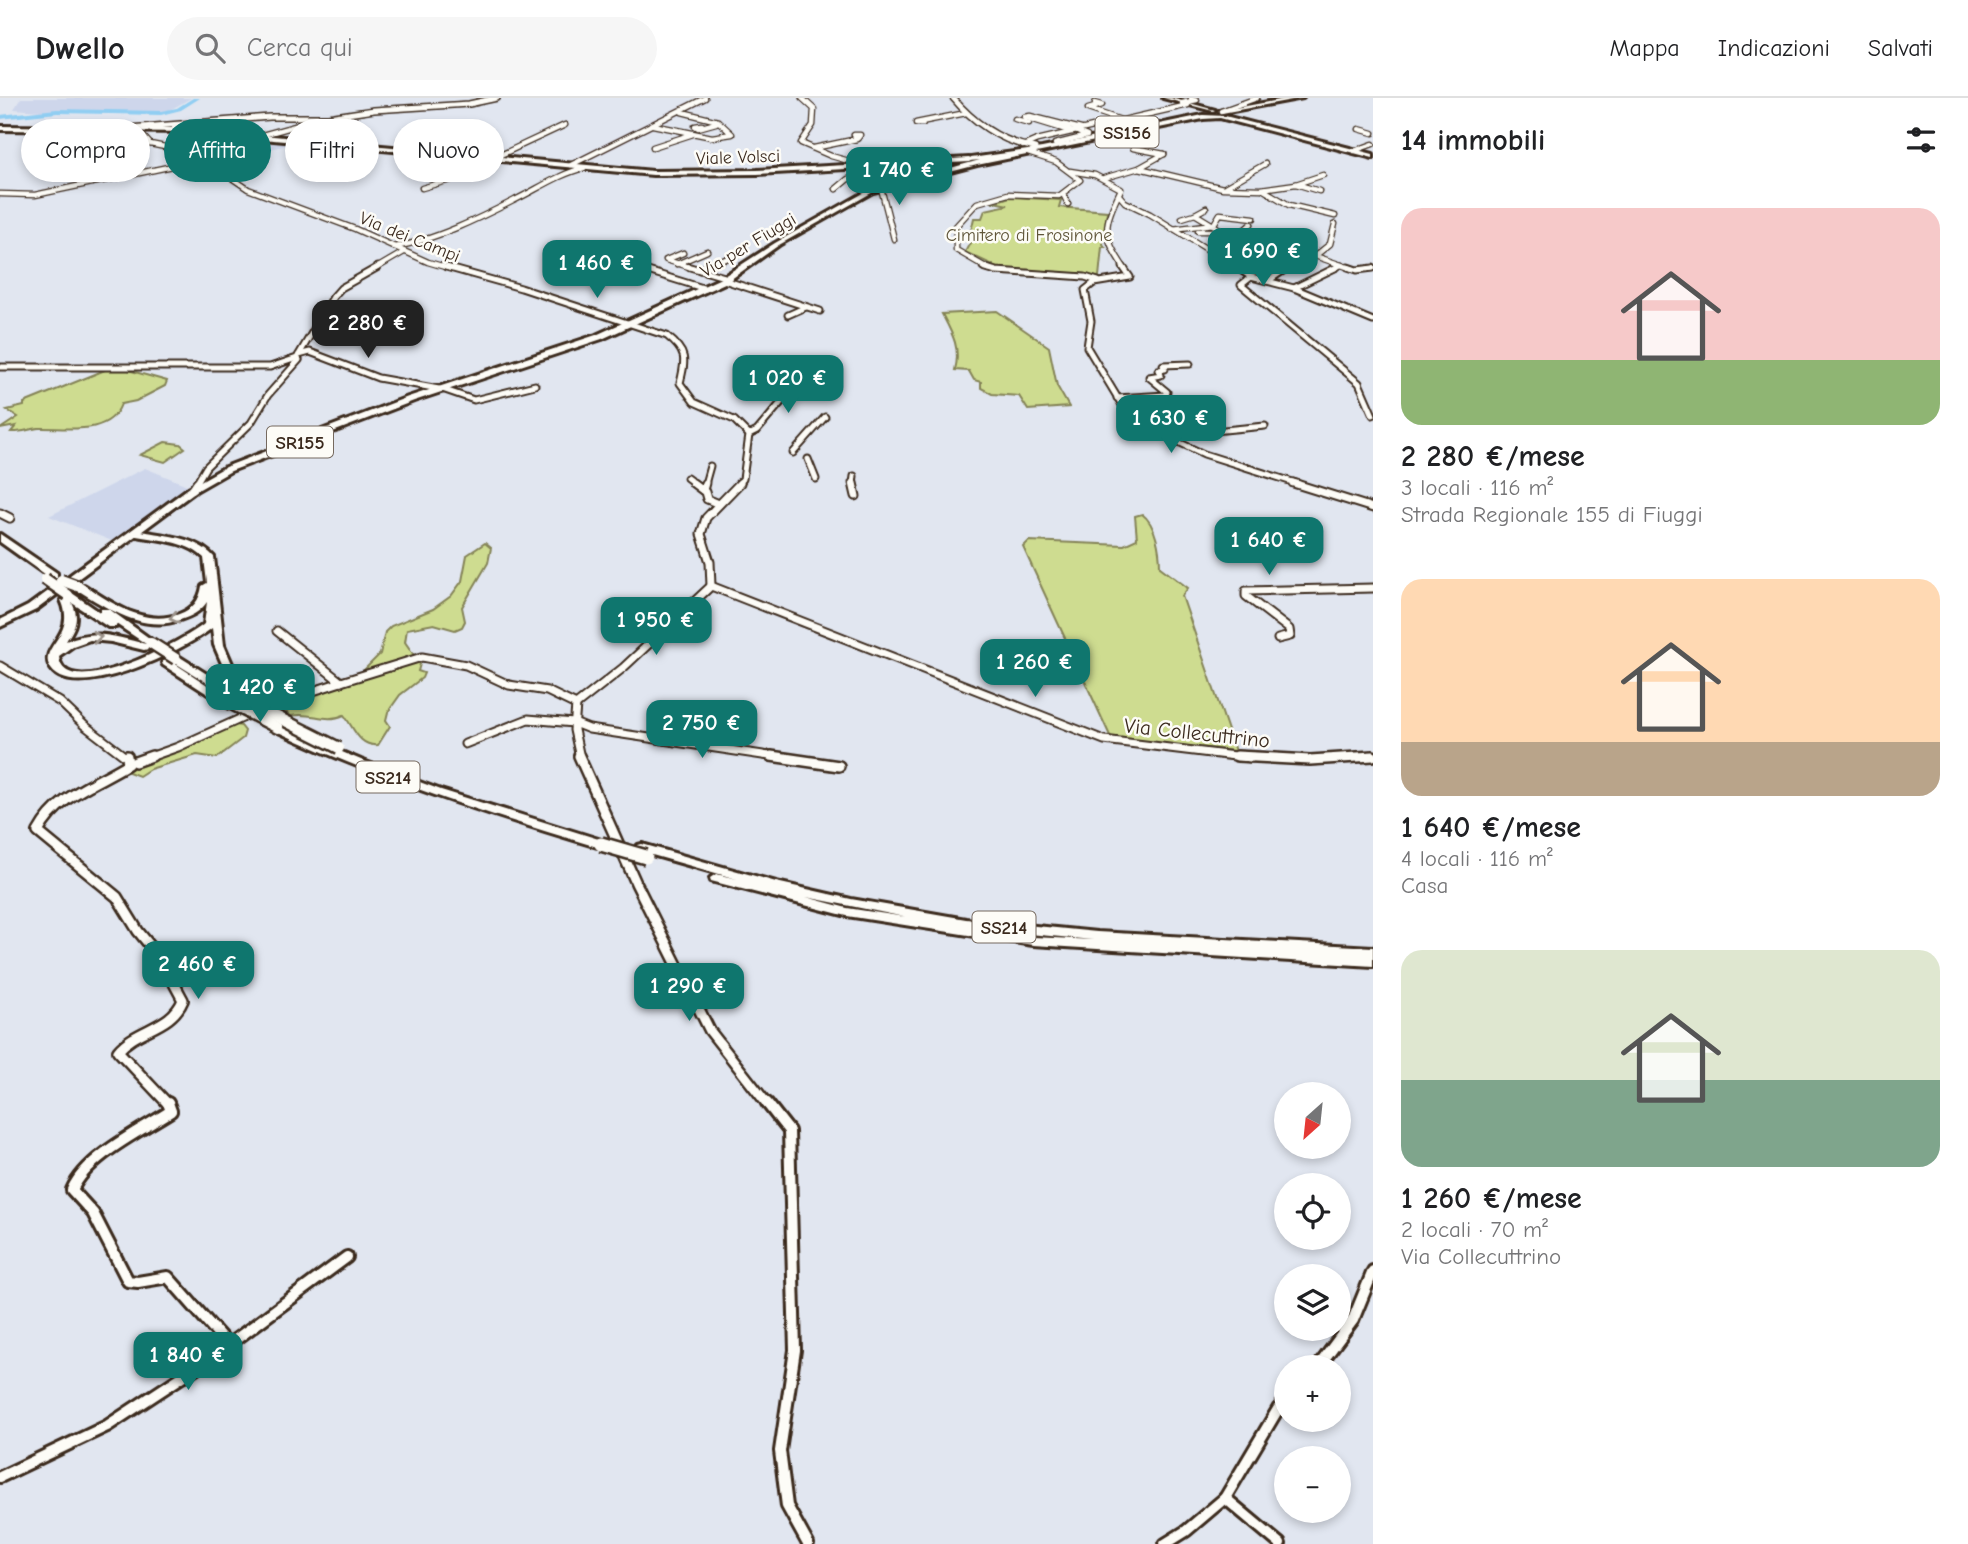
<!DOCTYPE html>
<html lang="it">
<head>
<meta charset="utf-8">
<style>
	body { margin:0; font-family:"Comic Neue",sans-serif; background:#f6f6f6; color:#202124; height:100vh; display:flex; flex-direction:column; font-size:26px; white-space:nowrap }
	* { box-sizing:border-box; margin:0 }
	p { font-size:23px; color:#757577 }
	.icon { flex:none; width:38px; height:38px; fill:none; stroke:currentColor; stroke-width:2; stroke-linecap:round; stroke-linejoin:round }
	.map { position:relative; flex:1; overflow:hidden }
	.side { display:flex; flex-direction:column; background:#fff; width:595px }
	.side>* { flex:none }
	.hud { position:absolute; left:21px; top:21px; width:665px; height:63px; display:flex; gap:14px }
	.needle { width:46px; rotate:207deg }
	.tools { position:absolute; left:1274px; top:984px; display:grid; gap:14px }
	.tools a { display:grid; place-items:center; width:77px; height:77px; border-radius:50%; background:#fff; box-shadow:0 4px 10px #0003; font-size:35px }
	.price { position:absolute; translate:-50% -60px; padding:0 16px; border-radius:14px; background:#0f766e; color:#fff; font-size:23px; line-height:46px; filter:drop-shadow(0 2px 4px #0008) }
	.price::after { content:''; position:absolute; left:50%; top:42px; width:21px; height:16px; margin-left:-10px; background:inherit; clip-path:polygon(0 0,100% 0,50% 100%) }
	.price.current { background:#222; color:#fff }
	ul { padding:0; list-style:none }
	li { display:grid; align-content:center; gap:14px; height:371px; padding:0 28px }
	li span { display:grid; place-items:center; height:217px; border-radius:21px; color:#555 }
	li>.icon { margin-inline-start:auto }
	span .icon { width:126px; height:126px; fill:#fffc; stroke-width:1 }
	li b { font-size:30px }
	h2 { display:flex; justify-content:space-between; align-items:center; height:84px; padding:0 28px; font-size:30px }
	.tag { padding:0 24px; border-radius:32px; background:#fff; box-shadow:0 4px 10px #0003; font-size:24px; line-height:63px }
	.tag.current { background:#0f766e; color:#fff }
	header { display:flex; align-items:center; gap:42px; box-sizing:border-box; height:98px; padding:0 35px; background:#fff; border-bottom:2px solid #e0e0e0 }
	header strong { font-size:33px }
	nav { display:flex; gap:38px; margin-inline-start:auto; font-size:24px }
	.search { width:490px; height:63px; background:#f6f6f6; display:flex; align-items:center; gap:18px; box-sizing:border-box; padding:0 24px; border-radius:38px; color:#757577; font-size:26px }
	main { display:flex; flex:1; min-height:0 }
	.map>svg:first-child { display:block }
	.built { fill:#ced6eb }
	.green { fill:#cedc90; stroke:#848357; stroke-width:2 }
	.lines { fill:none; stroke-linecap:round; stroke-linejoin:round }
	.river { fill:#91cef2; fill-rule:evenodd }
	.minor-far4-casing { stroke:#3b2a1e; stroke-width:7 }
	.minor-far3-casing { stroke:#3b2a1e; stroke-width:9 }
	.minor-far2-casing { stroke:#3b2a1e; stroke-width:11 }
	.minor-far1-casing { stroke:#3b2a1e; stroke-width:14 }
	.minor-casing { stroke:#3b2a1e; stroke-width:16 }
	.tertiary-casing { stroke:#3b2a1e; stroke-width:8 }
	.secondary-casing { stroke:#3b2a1e; stroke-width:6 }
	.primary-casing { stroke:#3b2a1e; stroke-width:6 }
	.trunk-casing { stroke:#3b2a1e; stroke-width:6 }
	.minor-far4 { stroke:#fdfcf7; stroke-width:4.5 }
	.minor-far3 { stroke:#fdfcf7; stroke-width:5 }
	.minor-far2 { stroke:#fdfcf7; stroke-width:7 }
	.minor-far1 { stroke:#fdfcf7; stroke-width:9 }
	.minor { stroke:#fdfcf7; stroke-width:10 }
	.tertiary { stroke:#fdfcf7; stroke-width:5 }
	.secondary { fill:#fdfcf7; fill-rule:evenodd }
	.primary { fill:#fdfcf7; fill-rule:evenodd }
	.trunk { fill:#fdfcf7; fill-rule:evenodd }
	.trunk-bridge-far1-casing { stroke:#3b2a1e; stroke-width:15; stroke-linecap:butt }
	.trunk-bridge-casing { stroke:#3b2a1e; stroke-width:18; stroke-linecap:butt }
	.trunk-bridge-far1 { stroke:#fdfcf7; stroke-width:10 }
	.trunk-bridge { stroke:#fdfcf7; stroke-width:13 }
	.oneway { stroke:#9c938a }
	.labels { text-anchor:middle; stroke-width:5; stroke-linejoin:round; paint-order:stroke }
	.far-street-label { font-size:18px; fill:#3b2a1e; stroke:#fdfcf7 }
	.far-park-label { font-size:18px; fill:#60563a; stroke:#fdfcf7 }
	.shield { fill:#fdfcf7; stroke:#75695f; stroke-width:2 }
	.shield-label { font-size:19px; font-weight:bold; fill:#3b2a1e }
	.street-label { font-size:21px; fill:#3b2a1e; stroke:#fdfcf7 }
</style>
</head>
<body>
<header>
<strong>Dwello</strong>
<div class="search"><svg class="icon" aria-label="search" viewBox="0 0 24 24"><circle cx="10" cy="10" r="6"/><path d="M15 15l6 6"/></svg>Cerca qui</div>
<nav><a>Mappa</a><a>Indicazioni</a><a>Salvati</a></nav>
</header>
<main>
<div class="map">
<svg width="1373" height="1446" viewBox="0 0 1373 1446">
	<rect width="100%" height="100%" fill="#e1e6f0"/>
	<filter id="ink" filterUnits="userSpaceOnUse"><feTurbulence type="fractalNoise" baseFrequency=".0143" numOctaves="2"/><feDisplacementMap in="SourceGraphic" scale="14" xChannelSelector="R" yChannelSelector="G"/><feConvolveMatrix kernelMatrix="1 2 1 2 8 2 1 2 1" color-interpolation-filters="sRGB"/></filter>
	<g filter="url(#ink)">
		<!-- built -->
		<g class="built">
			<path d="M21 0H191L168 13H40L14 11Z"/>
			<path d="M281 43 296 45 213 64 210 62 216 59 201 53 216 47 231 52 259 44 266 46Z"/>
			<path d="M145 370 187 387 186 392 117 445 49 418Z"/>
		</g>
		<!-- green -->
		<g class="green">
			<path d="M1010 99 1061 102 1059 109 1107 113 1103 146 1105 149H1102L1099 179 992 170 993 167 965 154 971 143 969 142 974 120H982L985 112 1008 107 994 104Z"/>
			<path d="M997 213 1049 249 1057 288 1069 309 1028 312 1019 298 992 296 981 290V284L974 282 969 273 955 272C961 250 952 235 942 216Z"/>
			<path d="M105 272H128L167 283 165 288 136 303 121 306C109 339 64 329 39 330 29 331 21 335 11 334L16 328 0 331 18 319 7 312 24 308V305Z"/>
			<path d="M165 344 180 346 185 350 165 364 140 357Z"/>
			<path d="M1142 416C1156 426 1160 453 1160 469L1188 490 1182 498 1235 653 1111 640 1023 449 1029 443 1124 447 1137 441 1135 418Z"/>
			<path d="M485 445 491 450 488 465 462 509 465 523 462 529 455 532 434 526 407 531 405 544 420 566 418 573 424 575 422 580 400 597 388 614 386 622 390 628 378 647C359 649 354 630 344 617 325 626 311 613 291 618L279 608 357 579 380 556 385 534 391 528 433 511 451 498 462 483 467 457Z"/>
			<path d="M232 626 241 628 245 633 243 640 217 660 197 657 150 671 139 678 126 673 151 659Z"/>
		</g>
		<g class="lines">
			<!-- river -->
			<path class="river" d="M193 0H200L181 12 161 17 57 15 0 21V17L57 11 161 13 177 10Z"/>
			<defs>
				<g id="minor-far4">
					<path d="M802 0 814 11 813 27 801 45 831 58 867 68"/>
					<path d="M1095 5 1102 7 1088 11 1121 22"/>
					<path d="M1182 5 1197 2 1191 0"/>
					<path d="M1221 13 1257 0"/>
					<path d="M1015 21 1029 25"/>
					<path d="M923 25H916L966 15"/>
					<path d="M653 27 712 39 732 36 718 23 682 14"/>
					<path d="M702 27 695 28 698 30 716 25"/>
					<path d="M1359 31 1373 35"/>
					<path d="M138 32 150 46 195 55"/>
					<path d="M1073 34 1024 19 1030 18 1081 31"/>
					<path d="M249 39 195 55 248 91 355 131 428 164 452 171"/>
					<path d="M255 39 328 19"/>
					<path d="M145 43 94 47 98 51 150 46"/>
					<path d="M1055 46 1087 38 1075 33"/>
					<path d="M1023 48 1037 42 1188 7"/>
					<path d="M653 49 693 36"/>
					<path d="M814 50 857 41 854 37H860L858 40"/>
					<path d="M1133 50 1164 56"/>
					<path d="M1354 53 1373 46"/>
					<path d="M492 61 565 27"/>
					<path d="M907 66 910 82"/>
					<path d="M571 67 705 0"/>
					<path d="M858 68 890 87"/>
					<path d="M1139 70 1164 56"/>
					<path d="M1070 73 1095 77 1121 91C1103 129 1101 135 1125 171"/>
					<path d="M1104 80 1139 70 1223 90 1261 91 1296 86"/>
					<path d="M1225 89 1265 66"/>
					<path d="M422 90 461 79 495 62"/>
					<path d="M881 90 894 141"/>
					<path d="M836 91 848 81 873 79"/>
					<path d="M1264 92 1289 107 1335 118"/>
					<path d="M1319 93 1296 86 1323 77"/>
					<path d="M0 96 35 97 206 61"/>
					<path d="M1063 96 1068 106"/>
					<path d="M1119 97 1125 104 1150 116 1239 171"/>
					<path d="M1182 120 1195 116"/>
					<path d="M1335 126 1330 146 1315 158 1353 171"/>
					<path d="M1172 131 1214 126 1220 116 1254 120"/>
					<path d="M1198 133H1223L1195 116 1206 110"/>
					<path d="M1223 133H1243L1251 126"/>
					<path d="M394 149C433 143 480 120 515 102 538 91 559 76 584 70"/>
					<path d="M683 155 666 162 696 171"/>
					<path d="M677 166 707 153"/>
					<path d="M375 171 404 154"/>
					<path d="M636 171H640"/>
					<path d="M703 171 737 156"/>
					<path d="M989 171 956 152V128L977 105 1008 96 1059 98 1080 82 1056 64 1028 55"/>
					<path d="M1287 171 1300 162"/>
					<path d="M1333 171 1341 167"/>
					<path d="M1367 171 1373 170"/>
				</g>
				<g id="minor-far3">
					<path d="M446 169 521 190 667 238C687 254 686 261 680 285L694 304 734 322 749 337 743 381 738 386"/>
					<path d="M690 169 728 180"/>
					<path d="M983 169 996 173 1085 179 1098 183"/>
					<path d="M1123 169 1130 179 1094 185 1085 192 1091 223 1087 249 1131 322 1204 356 1299 386"/>
					<path d="M1236 169 1251 179 1241 187 1359 285 1373 317"/>
					<path d="M1348 169 1357 172 1373 170"/>
					<path d="M700 172 707 169"/>
					<path d="M1251 179 1294 190 1373 223"/>
					<path d="M724 182 820 213"/>
					<path d="M1268 183 1289 169"/>
					<path d="M615 184 624 180 617 178 638 170 706 191"/>
					<path d="M1294 190 1337 169"/>
					<path d="M788 217 806 209"/>
					<path d="M299 257 310 254 378 280 439 291"/>
					<path d="M0 269H270L297 260 333 199 341 190 378 169"/>
					<path d="M442 291 474 302 535 287"/>
					<path d="M1117 300 1166 297 1167 294 1149 279 1161 277 1158 272 1165 271 1163 267 1190 266"/>
					<path d="M749 337 757 333 795 288 802 287 808 277"/>
					<path d="M1163 338 1265 328"/>
					<path d="M793 355 825 319"/>
					<path d="M808 361 816 381"/>
					<path d="M687 380 695 386"/>
					<path d="M196 386 206 369 251 325 268 297 299 262 297 260"/>
					<path d="M705 386 710 368"/>
					<path d="M853 386 854 378"/>
				</g>
				<g id="minor-far2">
					<path d="M693 385 705 394 707 401 719 406"/>
					<path d="M853 385 856 398"/>
					<path d="M1293 385 1373 410"/>
					<path d="M193 391 197 385"/>
					<path d="M703 392 705 385"/>
					<path d="M0 415 10 420"/>
					<path d="M711 488 710 464 701 436 706 420 740 385"/>
					<path d="M711 488 1104 642 1251 660"/>
					<path d="M1278 541 1290 538 1289 531 1246 498V493L1373 490"/>
					<path d="M0 568 60 604 84 627 127 660"/>
					<path d="M341 584 422 559 466 567 509 587 547 593 576 607 574 632 580 660"/>
					<path d="M576 607 623 570 711 488"/>
					<path d="M465 646 528 621 574 625 589 631 783 660"/>
					<path d="M147 660 178 649 273 606 341 584 277 533"/>
					<path d="M1346 660 1373 658"/>
				</g>
				<g id="minor-far1">
					<path d="M127 658 128 666C94 687 58 697 38 734L117 799 138 833 161 861 183 902C171 931 137 930 118 953L169 1007"/>
					<path d="M579 658 636 785 710 933 768 1007"/>
					<path d="M771 658 839 668"/>
					<path d="M1237 658 1310 662 1373 658"/>
					<path d="M135 664 152 658"/>
				</g>
				<g id="minor">
					<path d="M168 1005 171 1013C140 1033 87 1058 72 1092L93 1115 128 1183 138 1184 168 1179 228 1247"/>
					<path d="M767 1005 789 1033 795 1252 780 1353 787 1408 808 1446"/>
					<path d="M1318 1269 1353 1222 1373 1173"/>
					<path d="M0 1379 107 1328 212 1259 347 1159"/>
					<path d="M1225 1400 1280 1446"/>
					<path d="M1165 1446 1186 1433 1225 1400 1278 1311 1286 1303"/>
				</g>
				<g id="tertiary">
					<path d="M953 0C975 26 1001 44 1035 50"/>
					<path d="M129 30 270 19H328L374 12 469 6 497 0"/>
				</g>
				<g id="secondary">
					<path d="M1163 0H1171L1215 12 1213 13Z"/>
					<path d="M0 28 186 30 653 73 757 72 969 60 972 62 969 64 757 76 653 77 186 34 0 32Z"/>
				</g>
				<g id="primary">
					<path d="M1290 0H1303L1222 15 1219 13Z"/>
					<path d="M1203 17 1225 18 1373 56V60L1220 20 1203 21 977 67 873 94 779 147 727 184 602 241 414 303 231 373 196 393 36 512 0 529V522L28 508 190 389 225 369 408 299 596 237 721 180 775 145 869 92 980 62 969 63 971 60 1042 50Z"/>
				</g>
				<g id="trunk">
					<path d="M135 432C161 437 196 438 214 459L224 547 239 582 238 584H230L229 582 214 547 212 530C188 550 68 611 49 567 41 547 77 536 61 502L65 499 63 497 64 495H72L101 515V511H109L156 545 155 547 148 548V551L144 552 111 544 90 542 73 548 59 558C62 608 185 542 204 526L207 504C200 514 192 518 180 522 142 535 107 510 76 491V487H84C112 505 144 529 179 516 193 511 200 502 202 488L207 485 204 460C186 442 155 442 132 437V433ZM72 505 108 529H116V526L146 546C118 539 94 530 66 543 75 530 80 520 72 505Z"/>
					<path d="M0 436 57 475V479H49L0 444Z"/>
					<path d="M176 558 180 559 240 597 238 599H230L172 563 171 561 172 559Z"/>
					<path d="M167 562 171 563 230 602 228 604H220L163 567 162 565 163 563Z"/>
					<path d="M278 627 361 662 441 692 605 743 607 746 605 749H597C487 716 378 681 274 632L272 630Z"/>
					<path d="M642 746 776 784 851 801 966 821 1097 834 1373 849V868L1033 847 847 818 711 783 710 780 716 776 737 781 638 753 636 750 638 747ZM806 799 905 819 847 810ZM988 832 1093 842 1033 839Z"/>
				</g>
			</defs>
			<!-- minor-far4 casing -->
			<use href="#minor-far4" class="minor-far4-casing"/>
			<!-- minor-far3 casing -->
			<use href="#minor-far3" class="minor-far3-casing"/>
			<!-- minor-far2 casing -->
			<use href="#minor-far2" class="minor-far2-casing"/>
			<!-- minor-far1 casing -->
			<use href="#minor-far1" class="minor-far1-casing"/>
			<!-- minor casing -->
			<use href="#minor" class="minor-casing"/>
			<!-- tertiary casing -->
			<use href="#tertiary" class="tertiary-casing"/>
			<!-- secondary casing -->
			<use href="#secondary" class="secondary-casing"/>
			<!-- primary casing -->
			<use href="#primary" class="primary-casing"/>
			<!-- trunk casing -->
			<use href="#trunk" class="trunk-casing"/>
			<!-- minor-far4 -->
			<use href="#minor-far4" class="minor-far4"/>
			<!-- minor-far3 -->
			<use href="#minor-far3" class="minor-far3"/>
			<!-- minor-far2 -->
			<use href="#minor-far2" class="minor-far2"/>
			<!-- minor-far1 -->
			<use href="#minor-far1" class="minor-far1"/>
			<!-- minor -->
			<use href="#minor" class="minor"/>
			<!-- tertiary -->
			<use href="#tertiary" class="tertiary"/>
			<!-- secondary -->
			<use href="#secondary" class="secondary"/>
			<!-- primary -->
			<use href="#primary" class="primary"/>
			<!-- trunk -->
			<use href="#trunk" class="trunk"/>
			<defs>
				<g id="trunk-bridge-far1">
					<path d="M45 481 68 497"/>
					<path d="M61 482 80 489"/>
					<path d="M151 545 176 561"/>
					<path d="M234 582 259 603"/>
					<path d="M234 597 339 650"/>
					<path d="M224 602 278 630"/>
				</g>
				<path id="trunk-bridge" d="M601 746 646 759"/>
			</defs>
			<!-- trunk-bridge-far1 casing -->
			<use href="#trunk-bridge-far1" class="trunk-bridge-far1-casing"/>
			<!-- trunk-bridge casing -->
			<use href="#trunk-bridge" class="trunk-bridge-casing"/>
			<!-- trunk-bridge-far1 -->
			<use href="#trunk-bridge-far1" class="trunk-bridge-far1"/>
			<!-- trunk-bridge -->
			<use href="#trunk-bridge" class="trunk-bridge"/>
		</g>
		<!-- one-way arrows -->
		<defs><path id="oneway-chevron" d="M-2-3.5L2.5 0L-2 3.5" fill="none" stroke-width="1.6" stroke-linecap="round" stroke-linejoin="round" transform="scale(1.75)"/></defs>
		<g class="oneway">
			<use href="#oneway-chevron" transform="translate(174 520) rotate(166)"/>
			<use href="#oneway-chevron" transform="translate(97 539) rotate(-5)"/>
		</g>
	</g>
	<g class="labels">
		<!-- far-street labels -->
		<g class="far-street-label">
			<text transform="translate(738 59) rotate(-2)" y="6">Viale Volsci</text>
			<text transform="translate(410 139) rotate(22)" y="6">Via dei Campi</text>
			<text transform="translate(748 147) rotate(-31)" y="6">Via per Fiuggi</text>
		</g>
		<!-- far-park labels -->
		<g class="far-park-label">
			<text x="1029" y="143">Cimitero di Frosinone</text>
		</g>
		<!-- shield labels -->
		<g class="shield">
			<rect x="1095.5" y="18.5" width="63" height="31" rx="5"/>
			<rect x="267" y="328.5" width="66" height="31" rx="5"/>
			<rect x="356.5" y="663.5" width="63" height="31" rx="5"/>
			<rect x="972.5" y="813.5" width="63" height="31" rx="5"/>
		</g>
		<g class="shield-label">
			<text x="1127" y="41">SS156</text>
			<text x="300" y="351">SR155</text>
			<text x="388" y="686">SS214</text>
			<text x="1004" y="836">SS214</text>
		</g>
		<!-- street labels -->
		<g class="street-label">
			<text transform="translate(1197 635) rotate(6)" y="7">Via Collecuttrino</text>
		</g>
	</g>
</svg>
<div class="tools">
<a><svg class="needle" viewBox="-14 -14 28 28"><path d="M0-13l5 13h-10z" fill="#e53935"/><path d="M0 13l5-13h-10z" fill="#757577"/></svg></a>
<a><svg class="icon" aria-label="locate" viewBox="0 0 24 24"><circle cx="12" cy="12" r="6"/><path d="M12 2v4M12 18v4M2 12h4M18 12h4"/></svg></a>
<a><svg class="icon" aria-label="layers" viewBox="0 0 24 24"><path d="M12 4l9 5-9 5-9-5zM3 14l9 5 9-5"/></svg></a>
<a>+</a>
<a>−</a>
</div>
<b class="price" style="left:899px;top:109px">1 740 €</b>
<b class="price" style="left:1263px;top:190px">1 690 €</b>
<b class="price" style="left:597px;top:202px">1 460 €</b>
<b class="price current" style="left:368px;top:262px">2 280 €</b>
<b class="price" style="left:788px;top:317px">1 020 €</b>
<b class="price" style="left:1171px;top:357px">1 630 €</b>
<b class="price" style="left:1269px;top:479px">1 640 €</b>
<b class="price" style="left:656px;top:559px">1 950 €</b>
<b class="price" style="left:1035px;top:601px">1 260 €</b>
<b class="price" style="left:260px;top:626px">1 420 €</b>
<b class="price" style="left:702px;top:662px">2 750 €</b>
<b class="price" style="left:198px;top:903px">2 460 €</b>
<b class="price" style="left:689px;top:925px">1 290 €</b>
<b class="price" style="left:188px;top:1294px">1 840 €</b>
<div class="hud">
<a class="tag">Compra</a>
<a class="tag current">Affitta</a>
<a class="tag">Filtri</a>
<a class="tag">Nuovo</a>
</div>
</div>
<section class="side">
<h2>14 immobili<svg class="icon" aria-label="filters" viewBox="0 0 24 24"><path d="M4 7h16M4 17h16"/><circle cx="9" cy="7" r="2"/><circle cx="15" cy="17" r="2"/></svg></h2>
<ul>
<li><span style="background:linear-gradient(#f6c9c9 70%,#8fb573 0)"><svg class="icon" aria-label="home" viewBox="0 0 24 24"><path d="M3 11l9-7 9 7M6 9v11h12V9"/></svg></span><div><b>2 280 €/mese</b><p>3 locali · 116 m²</p><p>Strada Regionale 155 di Fiuggi</p></div></li>
<li><span style="background:linear-gradient(#ffd9b3 75%,#b9a48a 0)"><svg class="icon" aria-label="home" viewBox="0 0 24 24"><path d="M3 11l9-7 9 7M6 9v11h12V9"/></svg></span><div><b>1 640 €/mese</b><p>4 locali · 116 m²</p><p>Casa</p></div></li>
<li><span style="background:linear-gradient(#dfe7d0 60%,#7fa58c 0)"><svg class="icon" aria-label="home" viewBox="0 0 24 24"><path d="M3 11l9-7 9 7M6 9v11h12V9"/></svg></span><div><b>1 260 €/mese</b><p>2 locali · 70 m²</p><p>Via Collecuttrino</p></div></li>
</ul>
</section>
</main>
</body>
</html>
